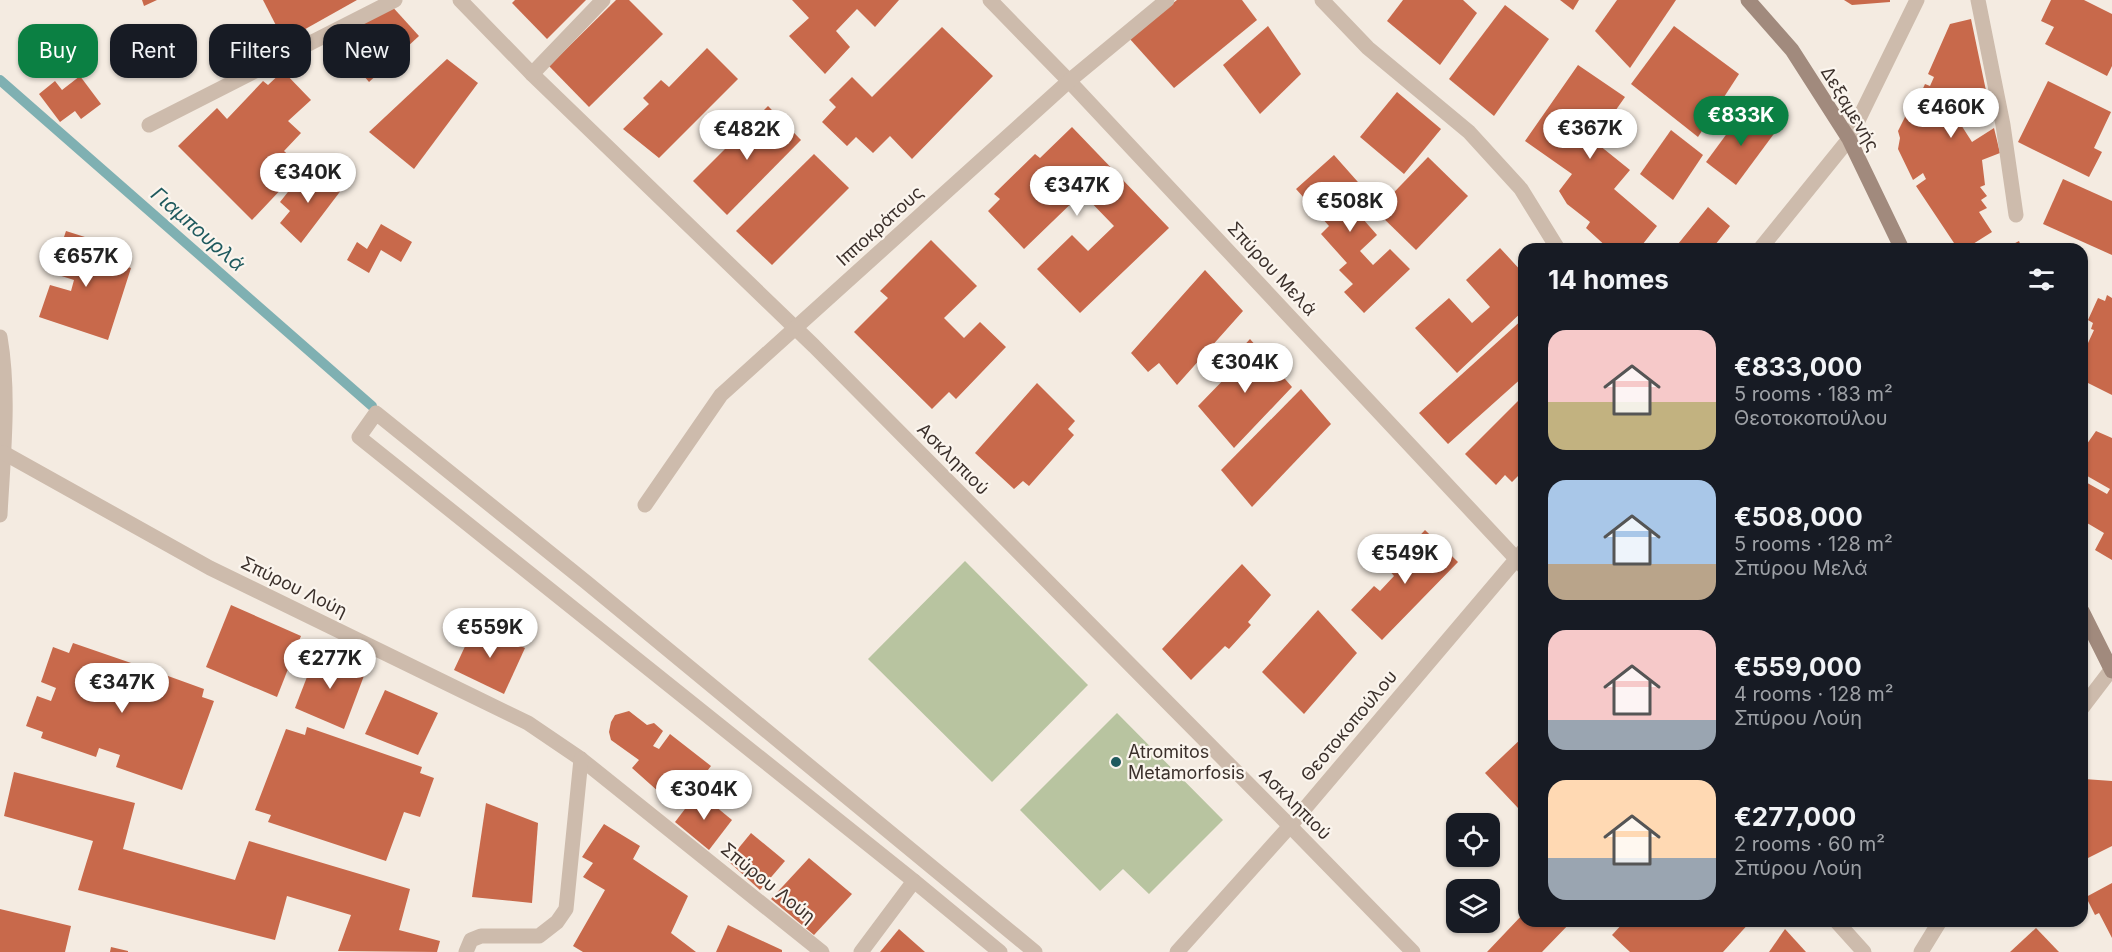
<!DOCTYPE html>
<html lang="en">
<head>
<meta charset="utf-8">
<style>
	body { margin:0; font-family:Inter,sans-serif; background:#20242c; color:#f1f3f6; height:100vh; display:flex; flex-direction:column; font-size:22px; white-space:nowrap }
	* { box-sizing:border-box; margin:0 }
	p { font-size:20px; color:#9ea1a6 }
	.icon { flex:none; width:33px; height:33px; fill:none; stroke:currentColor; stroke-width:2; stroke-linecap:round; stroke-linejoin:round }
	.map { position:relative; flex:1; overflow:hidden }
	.side { position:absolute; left:1518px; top:243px; width:570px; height:684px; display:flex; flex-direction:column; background:#171b24; border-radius:18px; box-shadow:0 2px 4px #0004 }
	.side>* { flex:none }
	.top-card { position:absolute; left:18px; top:24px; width:570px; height:54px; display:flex; gap:12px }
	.controls { position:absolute; left:1446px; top:813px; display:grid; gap:12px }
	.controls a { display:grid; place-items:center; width:54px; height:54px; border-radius:12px; background:#171b24; box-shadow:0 2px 4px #0004; font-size:30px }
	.price { position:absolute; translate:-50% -51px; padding:0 14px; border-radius:21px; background:#fff; color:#222; font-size:20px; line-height:39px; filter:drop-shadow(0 2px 3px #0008) }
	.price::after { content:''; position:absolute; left:50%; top:36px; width:18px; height:14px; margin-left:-9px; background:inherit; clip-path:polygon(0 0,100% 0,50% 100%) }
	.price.current { background:#0b8043; color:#fff }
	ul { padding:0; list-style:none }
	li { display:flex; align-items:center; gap:18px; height:150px; padding:0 30px }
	li span { display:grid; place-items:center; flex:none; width:168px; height:120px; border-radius:18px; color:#555 }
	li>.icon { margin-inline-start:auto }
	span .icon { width:72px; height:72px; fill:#fffc; stroke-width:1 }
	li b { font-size:26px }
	h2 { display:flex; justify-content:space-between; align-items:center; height:72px; padding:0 30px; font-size:26px }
	.pill { padding:0 21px; border-radius:18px; background:#171b24; box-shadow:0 2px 4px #0004; font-size:21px; line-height:54px }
	.pill.current { background:#0b8043; color:#fff }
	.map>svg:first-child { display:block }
	.green { fill:#b8c4a0 }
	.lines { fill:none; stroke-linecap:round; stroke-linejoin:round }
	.stream { stroke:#7fb0b2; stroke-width:10 }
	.building { fill:#c8694b }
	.lane { stroke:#cdbbac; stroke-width:15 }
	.street { stroke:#cdbbac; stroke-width:15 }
	.secondary { stroke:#a18a7d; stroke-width:15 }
	.poi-dot { fill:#1f5a5e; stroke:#fbf5ee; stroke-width:2 }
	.labels { text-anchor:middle; stroke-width:4.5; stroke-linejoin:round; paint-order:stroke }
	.street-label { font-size:18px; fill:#3b302b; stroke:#fbf5ee }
	.poi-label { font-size:18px; fill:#3b302b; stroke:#fbf5ee; text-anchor:start }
	.water-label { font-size:20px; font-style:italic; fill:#1f5a5e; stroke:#fbf5ee }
</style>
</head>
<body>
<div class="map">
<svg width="2112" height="952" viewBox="0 0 2112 952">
	<rect width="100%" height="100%" fill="#f4ebe1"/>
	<!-- green -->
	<g class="green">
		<path d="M965 561 1088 685 992 782 868 659Z"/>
		<path d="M1117 713 1223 820 1149 894 1123 869 1100 891 1020 810Z"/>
	</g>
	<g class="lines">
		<!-- stream -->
		<path class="stream" d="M0 80 372 406"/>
	</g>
	<!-- building -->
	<g class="building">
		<path d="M142 0H157L144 6Z"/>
		<path d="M263 0H357L284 41Z"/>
		<path d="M515 0H586L547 39 512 3Z"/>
		<path d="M616 0H629L663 34 589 107 549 66Z"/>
		<path d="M792 0H899L875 27 857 9 836 31 850 47 825 74 789 36 809 18Z"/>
		<path d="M1177 0H1242L1257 20 1174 88 1129 38Z"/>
		<path d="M1403 0H1463L1477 13 1440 65 1387 21Z"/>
		<path d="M1560 0H1579L1573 10Z"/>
		<path d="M1617 0H1676L1630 68 1595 31Z"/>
		<path d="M1844 0H1890V2L1852 5Z"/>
		<path d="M2051 0H2084L2112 14V66L2107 76 2045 44 2054 27 2041 21Z"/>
		<path d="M389 3 419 36 369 82 337 44Z"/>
		<path d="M1505 5 1549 39 1494 116 1449 79Z"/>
		<path d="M1971 19 1989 105 1964 95 1956 117 1972 142 1994 128 2000 153 1982 160 1985 185 1980 187 1987 196 1981 200 1987 208 1979 212 1992 232 1965 249H1958L1916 186 1926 179 1923 173 1913 180 1898 149 1900 138 1898 131 1908 111 1913 110 1925 84 1930 86 1934 77 1928 74 1950 24Z"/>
		<path d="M1268 26 1301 74 1260 114 1223 65Z"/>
		<path d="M1674 26 1739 74 1698 137 1631 84Z"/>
		<path d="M942 27 993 76 912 159 890 136 873 153 856 137 847 146 822 122 836 107 829 100 852 77 872 97Z"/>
		<path d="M707 48 738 79 659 158 623 129 649 104 643 98 661 80 669 87Z"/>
		<path d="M447 59 478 83 414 169 369 132Z"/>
		<path d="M1578 65 1625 97 1594 141 1630 170 1614 189 1657 226 1639 249H1609L1586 228 1590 222 1567 204 1559 191 1572 174 1525 141Z"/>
		<path d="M283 71 311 100 288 121 301 133 284 151 295 161 280 177 286 184 252 220 178 146 217 108 227 119 263 81 268 85Z"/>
		<path d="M80 76 101 104 81 119 75 111 60 122 39 94 55 81 62 90Z"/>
		<path d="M2048 81 2111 112 2094 148 2102 152 2089 177 2018 142Z"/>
		<path d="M1397 92 1441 129 1404 174 1360 137Z"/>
		<path d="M768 106 801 140 727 215 693 181Z"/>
		<path d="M1745 109 1776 131 1736 185 1706 162Z"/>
		<path d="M1072 127 1169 228 1080 313 1037 269 1072 235 1088 251 1114 226 1082 193 1024 249 988 211 1000 199 994 194 1035 154 1040 158Z"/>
		<path d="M1671 130 1703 155 1673 200 1640 174Z"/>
		<path d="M814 154 849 188 772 265 736 231Z"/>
		<path d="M1334 155 1365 190 1349 203 1377 235 1360 251 1373 265 1390 249 1410 269 1364 313 1344 292 1353 284 1339 270 1347 263 1321 234 1329 226 1296 189Z"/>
		<path d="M1428 157 1468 196 1416 250 1376 211Z"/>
		<path d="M323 172 342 189 301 243 280 223 290 211 280 202 303 173 316 181Z"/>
		<path d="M2063 179 2112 201V255L2043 224Z"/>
		<path d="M1708 207 1730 226 1715 245 1720 249H1674Z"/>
		<path d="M381 224 412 242 401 262 381 250 369 273 347 260 357 242 367 249Z"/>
		<path d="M66 231 107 244 102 258 131 268 108 340 39 317 50 285 71 291 74 280 52 273Z"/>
		<path d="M931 240 977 286 944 318 964 338 980 322 1006 347 956 399 949 392 932 409 854 332 888 298 880 291Z"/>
		<path d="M2019 241 2022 249H2004Z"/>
		<path d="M1500 248 1524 274V310L1457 373 1415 328 1449 298 1472 323 1490 307 1466 280Z"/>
		<path d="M1205 270 1243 311 1177 385 1159 363 1148 372 1131 353Z"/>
		<path d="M2107 295 2112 298V395L2082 380V356L2094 330 2091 329 2093 323 2088 320 2098 298 2105 301Z"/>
		<path d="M1524 318V376L1448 444 1419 413Z"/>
		<path d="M1250 339 1292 387 1234 448 1198 406 1231 372 1225 366Z"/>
		<path d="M1037 383 1075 421 1068 429 1074 435 1029 486 1023 481 1014 489 975 453Z"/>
		<path d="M1301 389 1331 424 1252 507 1221 470Z"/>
		<path d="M1518 401 1524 407V470L1512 482 1505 475 1496 485 1465 454Z"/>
		<path d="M2096 431 2112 438V560L2095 550 2104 533 2082 520V480L2107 494 2110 489 2082 473V451Z"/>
		<path d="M1425 530 1458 562 1382 640 1351 610 1374 586 1380 591 1394 576 1388 569Z"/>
		<path d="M1242 564 1271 595 1248 622 1251 625 1229 649 1225 646 1191 680 1162 649Z"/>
		<path d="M231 605 301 636 277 697 206 667Z"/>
		<path d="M1318 610 1357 653 1304 714 1262 672Z"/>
		<path d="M475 625 525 648 504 694 454 670Z"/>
		<path d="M73 643 134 664 131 672 153 680 157 672 204 689 202 697 214 701 182 790 116 767 120 755 99 748 96 757 41 738 43 732 26 726 37 696 51 701 56 688 41 682 53 647 69 653Z"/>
		<path d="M317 651 365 673 344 729 295 708Z"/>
		<path d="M385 690 438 713 418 755 365 734Z"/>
		<path d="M629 711 647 725 654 723 663 731 653 746 659 749 670 734 711 766 678 809 632 768 639 760 611 740 609 732 611 722 615 715Z"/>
		<path d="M307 727 422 767 420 773 434 778 420 817 404 812 386 861 268 822 271 815 255 810 286 729 305 735Z"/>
		<path d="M1524 736V802L1518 808 1485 773Z"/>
		<path d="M14 772 135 803 123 849 235 880 249 841 410 889 399 930 440 941 437 952 338 951 351 915 287 896 275 940 78 890 93 841 4 816Z"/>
		<path d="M2084 779 2112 781V846L2082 861V780Z"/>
		<path d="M698 792 732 820 709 850 675 822Z"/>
		<path d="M486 803 538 823 532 903 472 897Z"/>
		<path d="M604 824 640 846 633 859 688 896 671 933 696 952H583L573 946 605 890 583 877 593 863 582 857Z"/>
		<path d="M751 833 785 861 760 890 728 861Z"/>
		<path d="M809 858 852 894 814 935 771 899Z"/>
		<path d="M2112 883V938L2099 913 2095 915 2086 897Z"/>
		<path d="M0 909 71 926 65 952H0Z"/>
		<path d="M1524 913V921H1572L1542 952H1487Z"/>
		<path d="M1625 921H1751L1723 952H1630L1612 935Z"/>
		<path d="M728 925 782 950V952H716Z"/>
		<path d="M2036 928 2059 952H2010Z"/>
		<path d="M899 929 925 952H880Z"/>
		<path d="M1785 929 1806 952H1769Z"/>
		<path d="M111 947 128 951V952H110Z"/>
	</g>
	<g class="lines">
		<!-- lane -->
		<g class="lane">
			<path d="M1978 0 2003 125 2016 215"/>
			<path d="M149 125 395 0"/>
		</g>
		<!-- street -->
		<g class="street">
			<path d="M460 0 532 74 814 346 1290 826 1413 952"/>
			<path d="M990 0 1069 81 1524 567"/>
			<path d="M1322 0 1368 48 1469 132 1521 189 1558 249"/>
			<path d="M532 74 603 0"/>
			<path d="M1760 249 1849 139 1917 0"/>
			<path d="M0 337C10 395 3 457 0 515"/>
			<path d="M4 453 210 568 528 723 581 759 822 952"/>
			<path d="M645 505 721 395 1069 81 1167 0"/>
			<path d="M2082 708 2111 670"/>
			<path d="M1836 921 1864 952"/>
			<path d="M466 952 471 940 481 936H539L557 922 566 909 581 759"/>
			<path d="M861 952 914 881"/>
			<path d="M1000 952 914 881 359 437 376 413 586 582 1035 952"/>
			<path d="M1177 952 1290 826 1524 550"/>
			<path d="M1921 952 1940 921"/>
		</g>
		<!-- secondary -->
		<g class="secondary">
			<path d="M1748 0 1792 50 1849 139 1902 249"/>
			<path d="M2082 611 2112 671"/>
		</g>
	</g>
	<!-- markers -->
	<circle class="poi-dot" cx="1116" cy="762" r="6"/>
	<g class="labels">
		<!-- street labels -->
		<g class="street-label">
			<text transform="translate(1850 109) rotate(59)" y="6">Δεξαμενής</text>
			<text transform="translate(880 226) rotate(-42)" y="6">Ιπποκράτους</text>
			<text transform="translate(1272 269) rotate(47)" y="6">Σπύρου Μελά</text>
			<text transform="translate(953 459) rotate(45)" y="6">Ασκληπιού</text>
			<text transform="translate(294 587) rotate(26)" y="6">Σπύρου Λούη</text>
			<text transform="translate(1349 726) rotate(-50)" y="6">Θεοτοκοπούλου</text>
			<text transform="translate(1295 804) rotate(45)" y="6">Ασκληπιού</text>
			<text transform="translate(768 883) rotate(39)" y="6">Σπύρου Λούη</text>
		</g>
		<!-- poi labels -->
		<g class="poi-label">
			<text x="1128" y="758">Atromitos<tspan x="1128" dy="21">Metamorfosis</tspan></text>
		</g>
		<!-- water labels -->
		<g class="water-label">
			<text transform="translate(198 229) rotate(41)" y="7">Γιαμπουρλά</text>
		</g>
	</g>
</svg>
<div class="controls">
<a><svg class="icon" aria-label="locate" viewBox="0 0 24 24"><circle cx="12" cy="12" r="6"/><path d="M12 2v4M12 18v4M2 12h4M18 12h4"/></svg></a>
<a><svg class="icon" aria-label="layers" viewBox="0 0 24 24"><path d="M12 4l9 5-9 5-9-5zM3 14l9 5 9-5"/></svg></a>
</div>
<b class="price" style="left:1951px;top:139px">€460K</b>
<b class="price current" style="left:1741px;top:147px">€833K</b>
<b class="price" style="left:1590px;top:160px">€367K</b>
<b class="price" style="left:747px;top:161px">€482K</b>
<b class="price" style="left:308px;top:204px">€340K</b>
<b class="price" style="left:1077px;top:217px">€347K</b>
<b class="price" style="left:1350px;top:233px">€508K</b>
<b class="price" style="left:86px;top:288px">€657K</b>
<b class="price" style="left:1245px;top:394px">€304K</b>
<b class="price" style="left:1405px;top:585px">€549K</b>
<b class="price" style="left:490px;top:659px">€559K</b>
<b class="price" style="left:330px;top:690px">€277K</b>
<b class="price" style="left:122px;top:714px">€347K</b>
<b class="price" style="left:704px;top:821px">€304K</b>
<div class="top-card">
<a class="pill current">Buy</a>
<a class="pill">Rent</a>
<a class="pill">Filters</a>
<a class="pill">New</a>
</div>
<section class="side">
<h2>14 homes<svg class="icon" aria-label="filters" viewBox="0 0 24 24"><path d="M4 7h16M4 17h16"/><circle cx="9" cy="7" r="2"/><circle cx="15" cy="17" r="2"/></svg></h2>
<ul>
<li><span style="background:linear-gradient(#f6c9c9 60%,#c2b280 0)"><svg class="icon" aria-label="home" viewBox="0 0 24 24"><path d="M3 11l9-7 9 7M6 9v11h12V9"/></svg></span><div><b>€833,000</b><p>5 rooms · 183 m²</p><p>Θεοτοκοπούλου</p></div></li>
<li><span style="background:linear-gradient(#a9c7e8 70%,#b9a48a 0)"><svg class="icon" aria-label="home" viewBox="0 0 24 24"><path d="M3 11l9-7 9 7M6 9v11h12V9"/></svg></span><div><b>€508,000</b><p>5 rooms · 128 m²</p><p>Σπύρου Μελά</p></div></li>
<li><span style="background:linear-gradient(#f6c9c9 75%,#9aa5b1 0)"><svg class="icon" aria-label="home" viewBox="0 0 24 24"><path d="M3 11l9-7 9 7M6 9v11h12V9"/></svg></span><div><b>€559,000</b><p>4 rooms · 128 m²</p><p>Σπύρου Λούη</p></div></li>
<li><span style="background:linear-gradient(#ffd9b3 65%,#9aa5b1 0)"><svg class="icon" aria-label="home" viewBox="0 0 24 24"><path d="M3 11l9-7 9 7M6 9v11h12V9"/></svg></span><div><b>€277,000</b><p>2 rooms · 60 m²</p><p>Σπύρου Λούη</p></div></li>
</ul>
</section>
</div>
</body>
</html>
